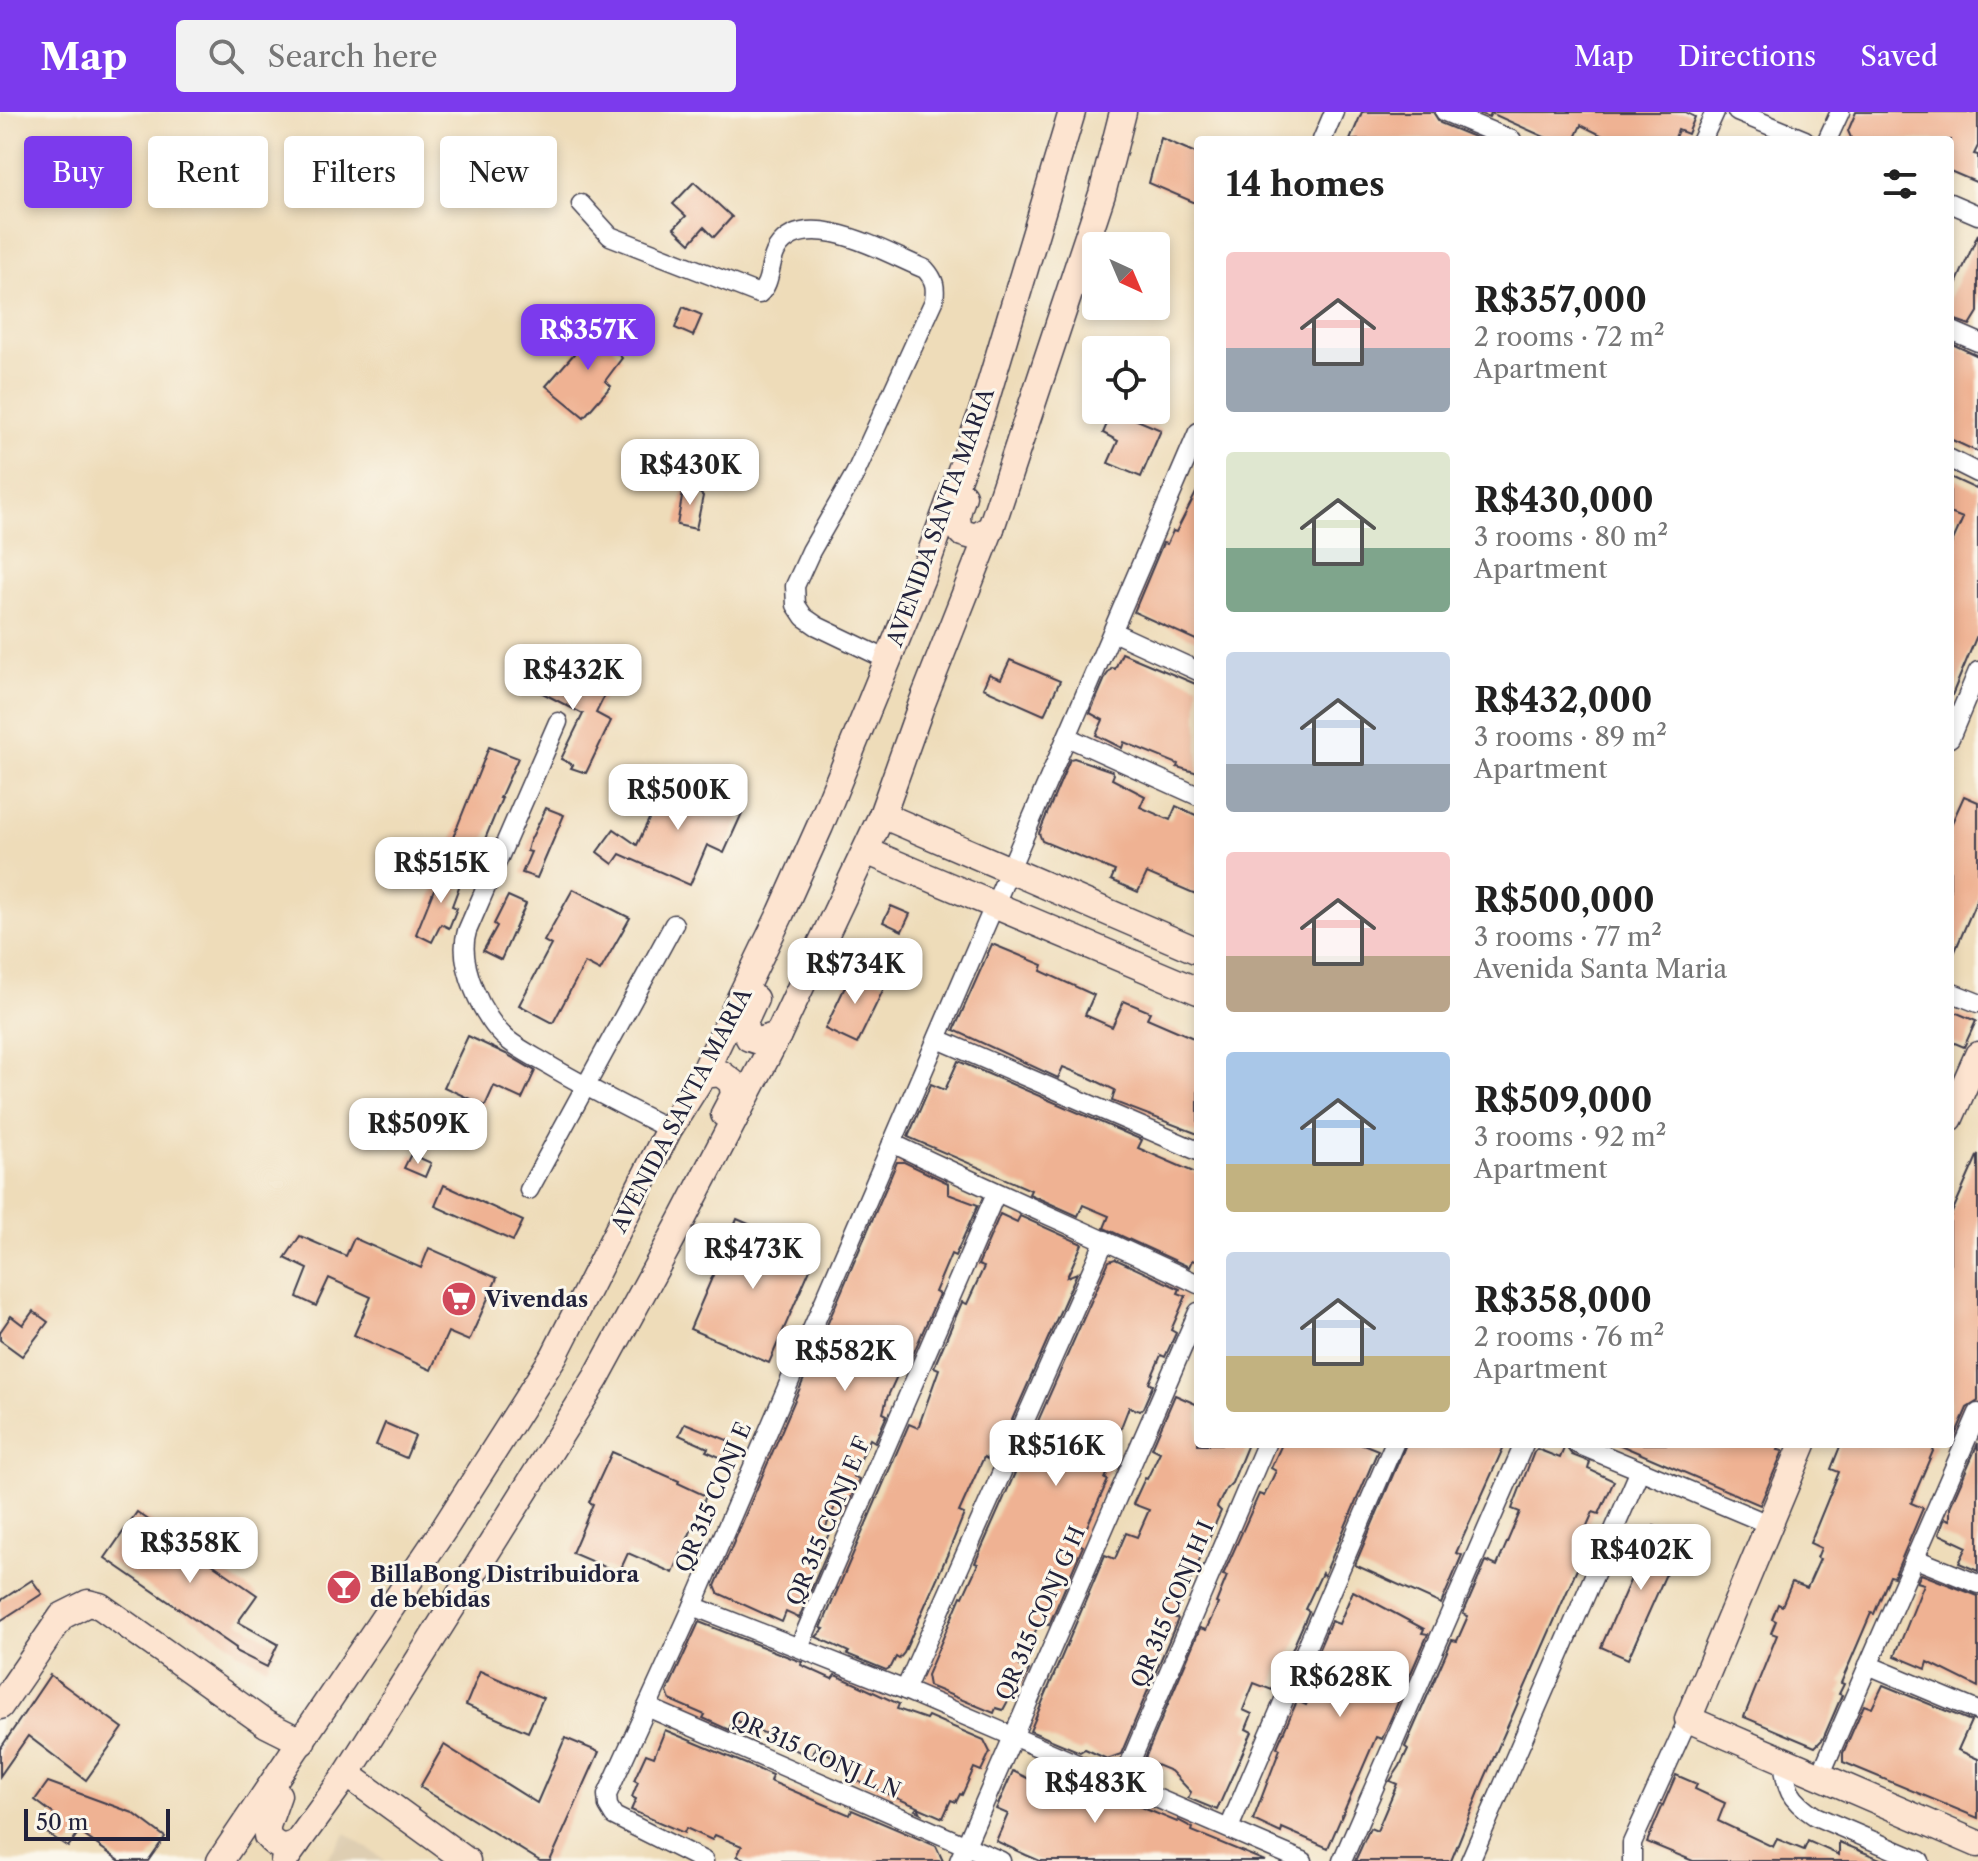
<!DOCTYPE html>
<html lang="en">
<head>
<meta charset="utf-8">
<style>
	body { margin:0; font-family:"Libre Caslon Text",serif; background:#f2f2f2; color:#222; height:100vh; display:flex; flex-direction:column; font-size:30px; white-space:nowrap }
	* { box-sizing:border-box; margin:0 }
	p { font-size:26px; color:#767676 }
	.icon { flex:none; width:44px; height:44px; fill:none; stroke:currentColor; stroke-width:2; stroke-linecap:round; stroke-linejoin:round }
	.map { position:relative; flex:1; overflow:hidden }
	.sheet { position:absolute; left:1194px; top:24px; width:760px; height:1312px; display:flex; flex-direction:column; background:#fff; border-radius:8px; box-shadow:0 4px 12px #0003 }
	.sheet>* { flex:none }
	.hud { position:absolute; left:24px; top:24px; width:760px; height:72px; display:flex; gap:16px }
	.needle { width:52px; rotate:136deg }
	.tools { position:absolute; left:1082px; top:120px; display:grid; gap:16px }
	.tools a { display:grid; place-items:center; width:88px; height:88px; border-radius:8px; background:#fff; box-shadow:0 4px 12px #0003; font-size:40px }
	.scale { position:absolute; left:24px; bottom:20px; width:146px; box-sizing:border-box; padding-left:8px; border:4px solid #22223b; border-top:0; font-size:22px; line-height:28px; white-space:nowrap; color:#22223b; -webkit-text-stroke:6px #fbf7ec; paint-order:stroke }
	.price { position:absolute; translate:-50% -68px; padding:0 18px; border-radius:16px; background:#fff; color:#222; font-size:26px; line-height:52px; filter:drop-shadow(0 2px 4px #0008) }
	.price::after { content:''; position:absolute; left:50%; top:48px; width:24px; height:18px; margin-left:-12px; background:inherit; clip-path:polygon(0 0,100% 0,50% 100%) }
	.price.selected { background:#7c3aed; color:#fff }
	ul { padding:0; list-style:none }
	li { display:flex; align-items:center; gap:24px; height:200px; padding:0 32px }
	li span { display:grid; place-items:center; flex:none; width:224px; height:160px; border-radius:8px; color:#555 }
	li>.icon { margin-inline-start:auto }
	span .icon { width:96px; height:96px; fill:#fffc; stroke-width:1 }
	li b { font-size:34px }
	h2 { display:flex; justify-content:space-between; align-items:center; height:96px; padding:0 32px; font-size:34px }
	.tag { padding:0 28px; border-radius:8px; background:#fff; box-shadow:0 4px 12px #0003; font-size:28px; line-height:72px }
	.tag.selected { background:#7c3aed; color:#fff }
	header { display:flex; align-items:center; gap:48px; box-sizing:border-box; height:112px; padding:0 40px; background:#7c3aed; color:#fff }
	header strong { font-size:38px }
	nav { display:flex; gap:44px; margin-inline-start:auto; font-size:28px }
	.search { width:560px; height:72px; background:#f2f2f2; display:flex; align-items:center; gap:20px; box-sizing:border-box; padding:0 28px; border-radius:8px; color:#767676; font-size:30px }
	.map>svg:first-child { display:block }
	.built { fill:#deceb2 }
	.building { fill:#efb293 }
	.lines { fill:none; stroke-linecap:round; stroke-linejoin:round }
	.street-casing { stroke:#413e4e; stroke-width:21 }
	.secondary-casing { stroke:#413e4e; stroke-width:29 }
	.street { stroke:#fff; stroke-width:18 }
	.secondary { stroke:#fde4d0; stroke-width:26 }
	.labels { text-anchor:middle; stroke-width:6; stroke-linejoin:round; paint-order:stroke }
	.street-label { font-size:22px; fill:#22223b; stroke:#fbf7ec }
	.poi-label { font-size:22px; font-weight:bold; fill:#22223b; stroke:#fbf7ec; text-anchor:start }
</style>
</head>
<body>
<header>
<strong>Map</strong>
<div class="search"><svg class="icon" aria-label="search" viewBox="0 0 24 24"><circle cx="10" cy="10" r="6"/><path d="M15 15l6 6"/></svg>Search here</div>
<nav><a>Map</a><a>Directions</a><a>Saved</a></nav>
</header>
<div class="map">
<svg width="1978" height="1749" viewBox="0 0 1978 1749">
	<rect width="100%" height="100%" fill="#fbf7ec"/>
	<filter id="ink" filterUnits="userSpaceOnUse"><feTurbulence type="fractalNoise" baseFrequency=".0125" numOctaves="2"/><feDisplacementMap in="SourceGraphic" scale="16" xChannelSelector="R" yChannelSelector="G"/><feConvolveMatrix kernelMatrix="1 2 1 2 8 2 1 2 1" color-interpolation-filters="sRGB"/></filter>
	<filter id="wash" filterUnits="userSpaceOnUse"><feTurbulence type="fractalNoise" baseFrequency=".006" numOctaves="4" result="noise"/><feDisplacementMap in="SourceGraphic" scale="32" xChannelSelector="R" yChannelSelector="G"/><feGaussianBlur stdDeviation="1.8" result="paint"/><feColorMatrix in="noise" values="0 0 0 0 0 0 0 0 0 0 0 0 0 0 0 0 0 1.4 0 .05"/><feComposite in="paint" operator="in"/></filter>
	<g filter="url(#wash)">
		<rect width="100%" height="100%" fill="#eedcb9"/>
		<!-- built -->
		<path class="built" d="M346 1721 386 1749H325Z"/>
		<g id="blocks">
			<!-- building -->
			<g class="building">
				<path d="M1362 0H1433L1440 11 1479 27 1350 28Z"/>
				<path d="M1476 0H1685L1695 5 1688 22 1678 18 1674 28H1611L1581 13 1574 28H1551L1491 1 1489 5Z"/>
				<path d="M1856 0H1978V34L1974 42 1978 43V71L1950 59V28H1852L1848 19Z"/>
				<path d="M1161 26 1198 42V92L1149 71Z"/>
				<path d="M694 70 732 105 714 125 704 115 690 131 674 116 686 104 673 92Z"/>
				<path d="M1978 122V200L1970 213 1950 206V186Z"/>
				<path d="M683 195 702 203 693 224 675 216Z"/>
				<path d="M601 211 620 227 613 236 622 246 605 269 611 274 584 305 546 274Z"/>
				<path d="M1950 231 1978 244V340L1950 327Z"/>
				<path d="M1112 300H1118L1161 318 1141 365 1108 351 1118 329 1103 321Z"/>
				<path d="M1950 365 1976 377 1978 373V521L1950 588V435L1963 406 1950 401Z"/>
				<path d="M685 369 703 384 696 417 677 413Z"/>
				<path d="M1198 377V529L1134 500 1163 431 1167 432 1173 419 1176 420Z"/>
				<path d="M1122 541 1198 573V661L1177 655 1178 652 1124 630 1122 636 1096 623 1103 608 1090 601 1106 564 1112 556 1115 557Z"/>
				<path d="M531 544 604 585 596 601 611 609 586 661 571 656 573 653 561 647 583 602 533 576 538 567 524 560Z"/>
				<path d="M1010 548 1060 569 1044 603 983 576 989 562 1001 567Z"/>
				<path d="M489 635 518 646 500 686H502L478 744 450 733Z"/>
				<path d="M1074 646 1112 659 1114 662 1112 667 1145 684 1140 695 1170 708 1176 694 1198 704V783L1147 761 1138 780 1111 768 1115 759 1042 729 1039 721 1070 647Z"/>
				<path d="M669 664 743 699 724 741 707 733 690 773 620 742 613 752 597 740 614 717 637 733Z"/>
				<path d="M1964 684 1978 690V785L1950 851V715Z"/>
				<path d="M546 696 564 703 537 766 522 761 531 740 527 739 529 731Z"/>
				<path d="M443 755 463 764 452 794 457 796 449 816 441 812 432 830 416 822Z"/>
				<path d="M573 777 630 806 600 859 585 851 553 911 519 893 551 833 544 829Z"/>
				<path d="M508 784 526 792 501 848 483 839 497 814 494 812Z"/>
				<path d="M891 794 910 802 902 819 883 810Z"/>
				<path d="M992 832 1043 853 1041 859 1094 883 1085 903 1112 915 1124 889 1150 900 1147 906 1198 928V1022L1112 989 1115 978 1090 966 1063 955 1058 966 954 918Z"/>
				<path d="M854 856 886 872 857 932 825 917Z"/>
				<path d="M1950 898 1976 909 1964 935 1950 929Z"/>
				<path d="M468 924 506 942 535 959 522 987 494 974 485 994 444 975Z"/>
				<path d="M958 949 1142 1028 1138 1036 1198 1062V1150L1192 1148 1189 1155 1104 1116 1109 1104 1083 1093 1078 1104 1029 1082 1031 1078 908 1025 931 972 945 978Z"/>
				<path d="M411 1042 431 1051 425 1065 404 1056Z"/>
				<path d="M1978 1042V1289L1967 1296 1950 1335V1105Z"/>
				<path d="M897 1050H904L948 1071V1082L978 1093 955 1144 951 1142 935 1180 939 1182 911 1247 905 1246 887 1286 883 1301 887 1303 875 1330 870 1327 853 1364 859 1367 847 1395 837 1390 824 1419 829 1422 824 1432 829 1436 799 1506 786 1500 782 1510 718 1481 715 1474Z"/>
				<path d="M444 1073 523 1109 513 1129 435 1094Z"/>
				<path d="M1000 1102 1017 1110 1020 1104 1082 1132 1067 1165 1077 1161 1000 1335 994 1331 987 1347 984 1345 973 1369 959 1400 964 1402 949 1439 904 1541 899 1547 896 1545 891 1555 886 1558 847 1542 849 1540 816 1525 824 1517 821 1516 909 1312 918 1316 939 1257 934 1255 962 1190 967 1192 984 1155 978 1153Z"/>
				<path d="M737 1107 817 1141 769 1251 690 1217Z"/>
				<path d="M300 1124 346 1144 354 1126 421 1156 429 1136 497 1166 469 1229 448 1220 431 1258 354 1223 371 1185 329 1166 316 1194 297 1185 308 1157 285 1146Z"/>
				<path d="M1115 1147 1180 1177 1178 1181 1186 1184 1171 1218 1176 1221 1165 1245 1161 1243 1149 1271 1153 1273 1143 1296 1140 1299 1129 1295 1108 1349 1112 1351 1105 1367 1108 1368 1079 1432 1083 1434 1049 1513 1039 1511 1020 1554 1029 1558 1022 1573 1020 1572 1014 1587 1010 1585 1003 1598 996 1596 994 1601 929 1574 927 1563 961 1484 963 1485 978 1452 975 1451 1109 1149Z"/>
				<path d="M33 1199 48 1210 22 1244 0 1228V1220L11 1204 23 1213Z"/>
				<path d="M1175 1283 1198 1293V1332H1248L1232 1371 1226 1377 1217 1395 1221 1399 1174 1505 1178 1507 1121 1642 1107 1647 1085 1637 1080 1640 1030 1619 1105 1443 1115 1447 1126 1421 1137 1425 1149 1398 1133 1392 1145 1366 1147 1367 1160 1340 1152 1336Z"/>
				<path d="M385 1311 415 1324 406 1346 376 1333Z"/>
				<path d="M685 1311 732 1330 724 1347 706 1339 708 1336 679 1323Z"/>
				<path d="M1978 1331V1459L1959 1451 1967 1435 1939 1422 1945 1406 1950 1408V1395Z"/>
				<path d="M1282 1332H1363L1378 1338 1324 1464 1322 1461 1305 1497 1309 1499 1286 1552 1281 1550 1272 1578 1254 1571 1243 1598 1252 1602 1246 1617 1252 1620 1217 1698 1188 1686 1191 1680 1171 1659 1154 1652 1147 1669 1140 1658 1200 1516 1206 1518 1218 1492 1216 1491 1227 1464 1223 1463 1259 1382 1264 1384 1276 1359 1271 1356Z"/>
				<path d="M1406 1332H1505L1456 1441 1462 1443 1441 1492 1355 1453Z"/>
				<path d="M1618 1332H1781L1778 1338 1783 1339 1760 1393Z"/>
				<path d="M1841 1332H1936L1911 1391 1923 1396 1894 1465 1890 1464 1874 1502 1871 1501 1841 1571 1844 1572 1839 1582 1842 1583 1823 1627 1815 1635 1744 1605 1777 1523 1771 1521 1776 1509 1772 1507 1778 1492 1782 1494 1792 1470 1807 1476 1820 1447 1817 1446 1821 1436 1810 1431 1839 1360 1831 1357Z"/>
				<path d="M1565 1334 1572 1343 1590 1350 1588 1357 1614 1369 1599 1402 1593 1400 1582 1425 1589 1430 1483 1670 1451 1749H1355L1370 1716 1377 1719 1397 1672 1390 1669 1400 1654 1408 1637 1405 1635 1452 1528 1457 1529 1468 1504 1463 1502 1486 1449 1497 1454 1520 1400 1512 1397 1534 1340 1537 1337 1560 1346Z"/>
				<path d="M612 1340 679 1369 678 1371 706 1384 673 1461 628 1441 619 1461 572 1441 593 1392 589 1390Z"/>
				<path d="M137 1400 257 1483 238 1510 278 1532 267 1555 235 1539 236 1536 105 1446Z"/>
				<path d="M1654 1414 1682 1426 1628 1547 1601 1535Z"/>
				<path d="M1921 1462 1978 1484V1575L1928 1550 1926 1557 1895 1544 1924 1472 1917 1470Z"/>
				<path d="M32 1468 42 1482 0 1509V1489Z"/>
				<path d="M1353 1479 1424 1517 1422 1521 1428 1522 1382 1627 1376 1625 1328 1736 1282 1716 1281 1721 1253 1708 1280 1637 1277 1635 1297 1589 1306 1593 1318 1566 1308 1562 1331 1509 1339 1512Z"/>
				<path d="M699 1510 799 1549 802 1550 801 1553 832 1567 835 1563 856 1572 899 1592 897 1597 926 1607 928 1604 984 1628 990 1640 981 1659 974 1656 962 1683 960 1682 956 1690 951 1688 943 1706 918 1695 921 1701 915 1698 918 1695 850 1666 854 1654 815 1636 812 1645 774 1629 775 1626 733 1607 729 1618 703 1606 705 1603 670 1588 667 1580Z"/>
				<path d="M480 1559 543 1586 528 1620 466 1593Z"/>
				<path d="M50 1563 123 1616 86 1668 28 1624 0 1664V1637Z"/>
				<path d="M1883 1573 1971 1609 1958 1638 1978 1647V1706L1843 1650V1641L1864 1593 1872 1596Z"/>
				<path d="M665 1618 772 1663 770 1669 824 1692 850 1703 852 1698 936 1734 943 1749H749L737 1744 742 1734 715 1723 712 1728 686 1716 684 1721 631 1698 636 1687 632 1685 638 1670 634 1668 646 1642 654 1645Z"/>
				<path d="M565 1626 599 1640 550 1749H540L420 1675 444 1633 537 1691Z"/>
				<path d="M1041 1649 1070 1662 1068 1665 1177 1710 1178 1708 1193 1716 1192 1719 1265 1749H1040L1026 1743 996 1729 1008 1702 996 1697 1013 1659 1031 1668Z"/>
				<path d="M1676 1663 1697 1672 1695 1677 1725 1691 1718 1709 1773 1735 1777 1727 1804 1738 1808 1729 1839 1743V1730L1885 1749H1693L1647 1730Z"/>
				<path d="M48 1670 133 1701 165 1725 148 1749H120L79 1720 68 1735 44 1719 55 1703 35 1688Z"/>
			</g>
		</g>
	</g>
	<g filter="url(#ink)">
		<use href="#blocks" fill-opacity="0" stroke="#413e4e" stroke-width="2"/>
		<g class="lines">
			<defs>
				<g id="street">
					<path d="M1445 0 1512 28"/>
					<path d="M1737 0 1805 28"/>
					<path d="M1322 28 1334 0"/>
					<path d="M1702 28 1715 0"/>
					<path d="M1827 28 1840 0"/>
					<path d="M1950 91 1978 103"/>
					<path d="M581 92 610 124 759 182C772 171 768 152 777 137 806 92 889 143 925 157 935 168 936 175 934 189L855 362 811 439 795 474 796 493 804 505 817 514 888 548"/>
					<path d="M1950 218 1978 230"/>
					<path d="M1950 347 1978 361"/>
					<path d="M1113 520 1198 559"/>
					<path d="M558 610 467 819C457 851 482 907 508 928 519 937 533 944 545 951 585 975 627 996 669 1017"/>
					<path d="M1067 625 1198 684"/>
					<path d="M1950 626 1978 559"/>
					<path d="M1950 880 1978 891"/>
					<path d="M938 927 1198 1039"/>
					<path d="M892 1031C993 1080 1097 1124 1198 1172"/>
					<path d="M529 1078 674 812"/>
					<path d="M1577 1332 1640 1358"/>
					<path d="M1916 1447 1978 1472"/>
					<path d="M693 1494 905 1578 1303 1749"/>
					<path d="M799 1535 996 1081"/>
					<path d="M1868 1553 1978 1599"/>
					<path d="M905 1578 1105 1128"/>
					<path d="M647 1595 1001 1749"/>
					<path d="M1783 1648C1787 1678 1788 1686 1815 1704L1920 1749"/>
					<path d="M1820 1664 1978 1301"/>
					<path d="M1121 1672 1266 1332"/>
					<path d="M1229 1716 1394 1332"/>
					<path d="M704 1749 614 1704 608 1694 607 1683 693 1494 1198 320"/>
					<path d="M959 1749 1198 1200"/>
					<path d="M1342 1749 1524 1332"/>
					<path d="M1470 1749 1640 1358 1768 1412"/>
					<path d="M1632 1749V1731L1688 1607"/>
				</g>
				<g id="secondary">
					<path d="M963 384C958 398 953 408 962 421L976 425 991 416"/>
					<path d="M882 703 1198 839"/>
					<path d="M866 739 1198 879"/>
					<path d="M755 887 743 913 749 926 758 929 778 923"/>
					<path d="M703 963 720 961 732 970 734 983 724 1002"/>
					<path d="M1950 1006 1978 943"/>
					<path d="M1803 1332 1688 1607 1978 1732"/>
					<path d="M0 1594 62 1504 88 1491 100 1494 266 1612 302 1630"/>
					<path d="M347 1662 467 1749"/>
					<path d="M278 1683 267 1714V1724C277 1736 283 1737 297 1731"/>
					<path d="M220 1749 444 1417 554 1244 669 1017 703 963 781 801 820 714 922 465 981 303 1072 0"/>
					<path d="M284 1749 347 1662 596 1266 682 1108 778 923 882 703 922 591 991 416 1102 82 1123 0"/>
				</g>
			</defs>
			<!-- street casing -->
			<use href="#street" class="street-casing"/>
			<!-- secondary casing -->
			<use href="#secondary" class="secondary-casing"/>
			<!-- street -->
			<use href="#street" class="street"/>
			<!-- secondary -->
			<use href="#secondary" class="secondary"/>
		</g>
	</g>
	<!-- icons -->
	<defs>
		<symbol id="supermarket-disc" viewBox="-11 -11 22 22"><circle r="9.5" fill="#d1495b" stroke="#fbf7ec"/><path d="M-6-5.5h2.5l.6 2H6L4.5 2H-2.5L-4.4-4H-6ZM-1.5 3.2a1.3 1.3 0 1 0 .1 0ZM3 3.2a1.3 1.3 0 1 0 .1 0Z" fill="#fff"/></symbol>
		<symbol id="bar-disc" viewBox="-11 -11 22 22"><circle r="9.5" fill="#d1495b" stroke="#fbf7ec"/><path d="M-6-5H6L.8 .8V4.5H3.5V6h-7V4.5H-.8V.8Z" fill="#fff"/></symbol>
	</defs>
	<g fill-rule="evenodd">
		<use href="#supermarket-disc" x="439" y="1167" width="40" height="40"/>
		<use href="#bar-disc" x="324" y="1455" width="40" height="40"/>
	</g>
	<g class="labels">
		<!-- street labels -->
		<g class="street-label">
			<text transform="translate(940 405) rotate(-70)" y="8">AVENIDA SANTA MARIA</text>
			<text transform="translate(681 998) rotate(-62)" y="8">AVENIDA SANTA MARIA</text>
			<text transform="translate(713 1385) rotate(-67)" y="8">QR 315 CONJ E</text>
			<text transform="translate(828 1409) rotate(-67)" y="8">QR 315 CONJ E F</text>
			<text transform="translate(1172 1492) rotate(-67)" y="8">QR 315 CONJ H I</text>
			<text transform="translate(1040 1501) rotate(-66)" y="8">QR 315 CONJ G H</text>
			<text transform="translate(816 1642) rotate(24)" y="8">QR 315 CONJ L N</text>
		</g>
		<!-- poi labels -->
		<g class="poi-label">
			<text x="485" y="1195">Vivendas</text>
			<text x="370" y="1470">BillaBong Distribuidora<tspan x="370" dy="25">de bebidas</tspan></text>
		</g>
	</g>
</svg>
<div class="tools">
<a><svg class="needle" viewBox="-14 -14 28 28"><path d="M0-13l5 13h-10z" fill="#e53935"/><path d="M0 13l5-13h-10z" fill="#767676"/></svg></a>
<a><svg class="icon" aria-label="locate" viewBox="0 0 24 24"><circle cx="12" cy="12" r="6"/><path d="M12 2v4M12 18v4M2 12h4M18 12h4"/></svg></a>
</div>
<div class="scale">50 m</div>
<b class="price selected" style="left:588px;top:260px">R$357K</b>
<b class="price" style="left:690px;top:395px">R$430K</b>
<b class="price" style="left:573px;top:600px">R$432K</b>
<b class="price" style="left:678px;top:720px">R$500K</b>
<b class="price" style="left:441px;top:793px">R$515K</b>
<b class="price" style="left:855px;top:894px">R$734K</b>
<b class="price" style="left:418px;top:1054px">R$509K</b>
<b class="price" style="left:753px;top:1179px">R$473K</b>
<b class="price" style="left:845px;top:1281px">R$582K</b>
<b class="price" style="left:1056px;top:1376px">R$516K</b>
<b class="price" style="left:190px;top:1473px">R$358K</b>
<b class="price" style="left:1641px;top:1480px">R$402K</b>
<b class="price" style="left:1340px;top:1607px">R$628K</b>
<b class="price" style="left:1095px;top:1713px">R$483K</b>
<div class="hud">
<a class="tag selected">Buy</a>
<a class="tag">Rent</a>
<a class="tag">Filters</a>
<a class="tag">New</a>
</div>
<section class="sheet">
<h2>14 homes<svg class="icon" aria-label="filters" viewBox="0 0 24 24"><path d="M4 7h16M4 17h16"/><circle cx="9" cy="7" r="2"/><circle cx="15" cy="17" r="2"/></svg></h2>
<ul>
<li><span style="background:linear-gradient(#f6c9c9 60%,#9aa5b1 0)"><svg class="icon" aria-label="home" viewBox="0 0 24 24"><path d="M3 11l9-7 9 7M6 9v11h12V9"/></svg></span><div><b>R$357,000</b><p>2 rooms · 72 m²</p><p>Apartment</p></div></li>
<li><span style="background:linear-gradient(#dfe7d0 60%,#7fa58c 0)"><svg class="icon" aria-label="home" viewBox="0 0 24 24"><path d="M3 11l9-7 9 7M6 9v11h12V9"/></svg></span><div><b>R$430,000</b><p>3 rooms · 80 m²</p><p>Apartment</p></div></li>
<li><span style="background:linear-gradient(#c9d6e8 70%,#9aa5b1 0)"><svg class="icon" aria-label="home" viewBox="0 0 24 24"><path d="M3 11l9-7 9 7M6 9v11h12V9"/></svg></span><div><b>R$432,000</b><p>3 rooms · 89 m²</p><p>Apartment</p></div></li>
<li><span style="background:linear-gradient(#f6c9c9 65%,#b9a48a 0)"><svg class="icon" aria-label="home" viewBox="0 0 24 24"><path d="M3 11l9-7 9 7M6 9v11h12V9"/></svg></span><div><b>R$500,000</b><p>3 rooms · 77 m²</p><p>Avenida Santa Maria</p></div></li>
<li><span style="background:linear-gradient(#a9c7e8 70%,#c2b280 0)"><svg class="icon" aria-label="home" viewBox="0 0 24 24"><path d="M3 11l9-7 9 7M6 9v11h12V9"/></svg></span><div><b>R$509,000</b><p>3 rooms · 92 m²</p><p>Apartment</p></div></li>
<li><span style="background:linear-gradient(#c9d6e8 65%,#c2b280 0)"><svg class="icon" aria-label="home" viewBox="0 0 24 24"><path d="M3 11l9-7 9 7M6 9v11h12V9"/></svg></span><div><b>R$358,000</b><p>2 rooms · 76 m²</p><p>Apartment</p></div></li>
</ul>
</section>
</div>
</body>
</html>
